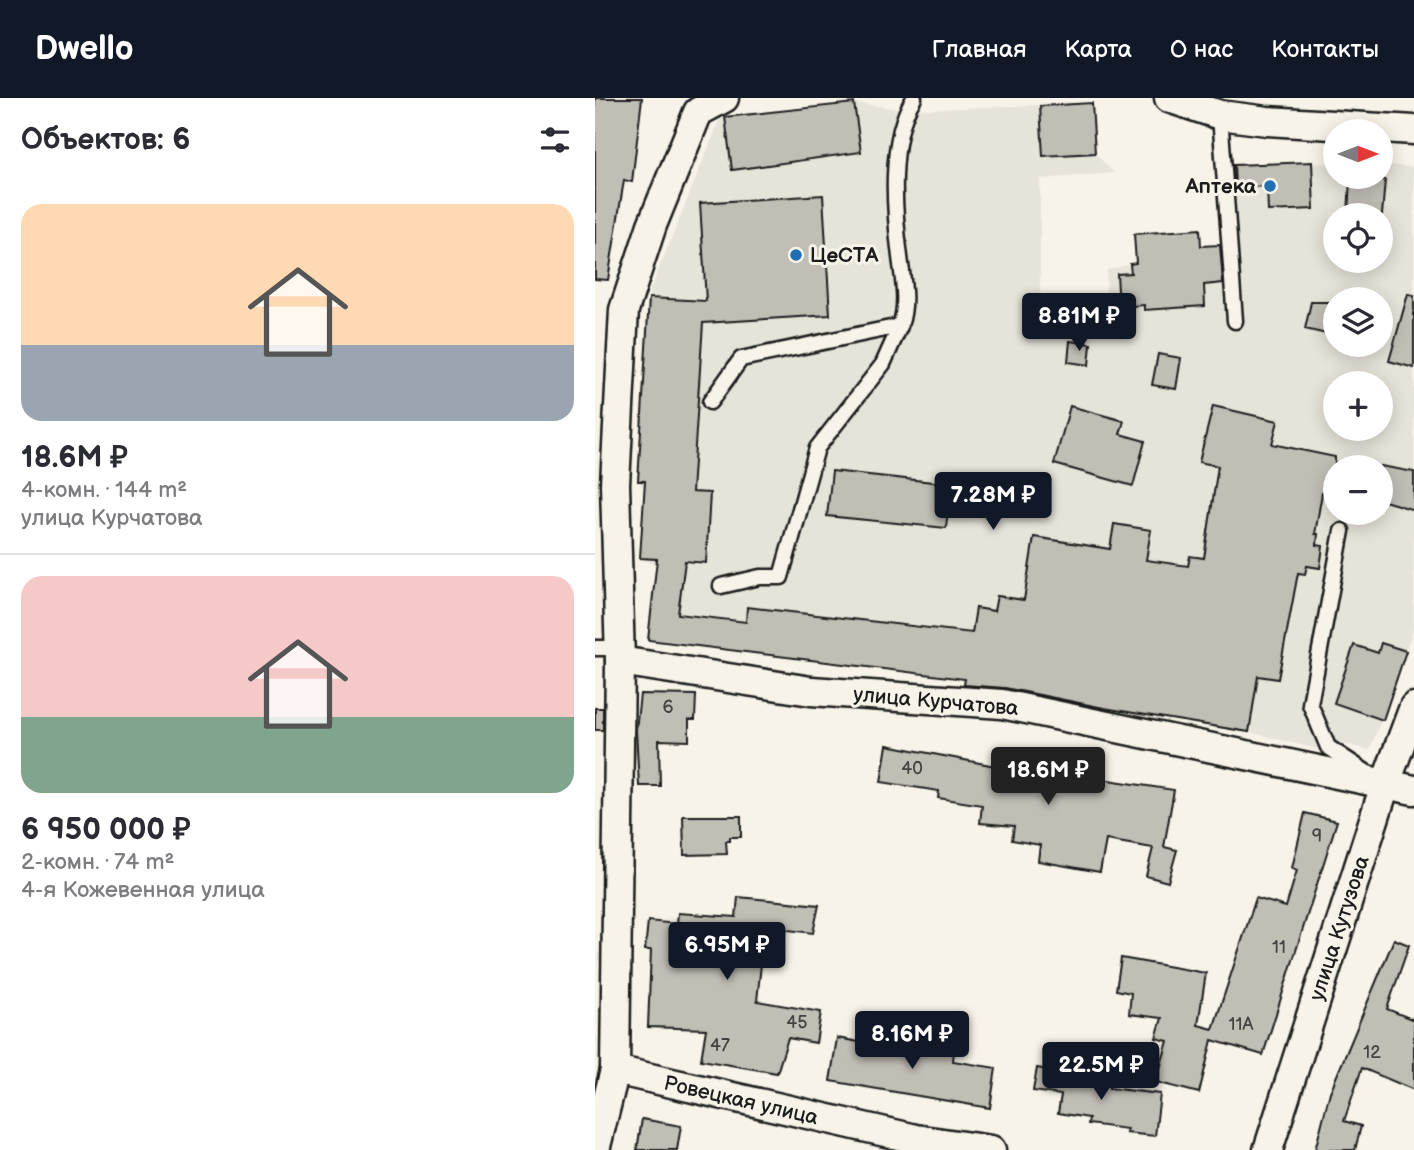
<!DOCTYPE html>
<html lang="ru">
<head>
<meta charset="utf-8">
<style>
	body { margin:0; font-family:"Balsamiq Sans",sans-serif; background:#f7f7f7; color:#2b2b33; height:100vh; display:flex; flex-direction:column; font-size:26px; white-space:nowrap }
	* { box-sizing:border-box; margin:0 }
	p { font-size:23px; color:#7c7c81 }
	.icon { flex:none; width:38px; height:38px; fill:none; stroke:currentColor; stroke-width:2; stroke-linecap:round; stroke-linejoin:round }
	.map { position:relative; flex:1; overflow:hidden }
	.side { display:flex; flex-direction:column; background:#fff; width:595px }
	.side>* { flex:none }
	.needle { width:46px; rotate:90deg }
	.controls { position:absolute; left:728px; top:21px; display:grid; gap:14px }
	.controls a { display:grid; place-items:center; width:70px; height:70px; border-radius:50%; background:#fff; box-shadow:0 4px 18px #0003; font-size:35px }
	.price { position:absolute; translate:-50% -60px; padding:0 16px; border-radius:7px; background:#111827; color:#fff; font-size:23px; line-height:46px; filter:drop-shadow(0 2px 4px #0008) }
	.price::after { content:''; position:absolute; left:50%; top:42px; width:21px; height:16px; margin-left:-10px; background:inherit; clip-path:polygon(0 0,100% 0,50% 100%) }
	.price.on { background:#222; color:#fff }
	ul { padding:0; list-style:none }
	li { display:grid; align-content:center; gap:14px; height:371px; padding:0 21px }
	li+li { border-top:2px solid #e1e1e2 }
	li span { display:grid; place-items:center; height:217px; border-radius:21px; color:#555 }
	li>.icon { margin-inline-start:auto }
	span .icon { width:126px; height:126px; fill:#fffc; stroke-width:1 }
	li b { font-size:30px }
	h2 { display:flex; justify-content:space-between; align-items:center; height:84px; padding:0 21px; font-size:30px }
	header { display:flex; align-items:center; gap:42px; box-sizing:border-box; height:98px; padding:0 35px; background:#111827; color:#fff }
	header strong { font-size:33px }
	nav { display:flex; gap:38px; margin-inline-start:auto; font-size:24px }
	main { display:flex; flex:1; min-height:0 }
	.map>svg:first-child { display:block }
	.built { fill:#e6e3d9; fill-rule:evenodd }
	.building { fill:#c0beb5; stroke:#1c1c1c; stroke-width:2 }
	.lines { fill:none; stroke-linecap:round; stroke-linejoin:round }
	.service-casing { stroke:#1c1c1c; stroke-width:19 }
	.minor-casing { stroke:#1c1c1c; stroke-width:33 }
	.service { stroke:#f7f3e8; stroke-width:14 }
	.minor { stroke:#f7f3e8; stroke-width:28 }
	.poi-dot { fill:#1f6fb2; stroke:#f7f3e8; stroke-width:2.5 }
	.labels { text-anchor:middle; stroke-width:6; stroke-linejoin:round; paint-order:stroke }
	.number-label { font-size:18px; fill:#454442 }
	.poi-label { font-size:21px; font-weight:bold; fill:#1c1c1c; stroke:#f7f3e8; text-anchor:end }
	.street-label { font-size:21px; fill:#1c1c1c; stroke:#f7f3e8 }
</style>
</head>
<body>
<header>
<strong>Dwello</strong>
<nav><a>Главная</a><a>Карта</a><a>О нас</a><a>Контакты</a></nav>
</header>
<main>
<section class="side">
<h2>Объектов: 6<svg class="icon" aria-label="filters" viewBox="0 0 24 24"><path d="M4 7h16M4 17h16"/><circle cx="9" cy="7" r="2"/><circle cx="15" cy="17" r="2"/></svg></h2>
<ul>
<li><span style="background:linear-gradient(#ffd9b3 65%,#9aa5b1 0)"><svg class="icon" aria-label="home" viewBox="0 0 24 24"><path d="M3 11l9-7 9 7M6 9v11h12V9"/></svg></span><div><b>18.6M ₽</b><p>4-комн. · 144 m²</p><p>улица Курчатова</p></div></li>
<li><span style="background:linear-gradient(#f6c9c9 65%,#7fa58c 0)"><svg class="icon" aria-label="home" viewBox="0 0 24 24"><path d="M3 11l9-7 9 7M6 9v11h12V9"/></svg></span><div><b>6 950 000 ₽</b><p>2-комн. · 74 m²</p><p>4-я Кожевенная улица</p></div></li>
</ul>
</section>
<div class="map">
<svg width="819" height="1052" viewBox="0 0 819 1052">
	<rect width="100%" height="100%" fill="#f7f3e8"/>
	<filter id="ink" filterUnits="userSpaceOnUse"><feTurbulence type="fractalNoise" baseFrequency=".0143" numOctaves="2"/><feDisplacementMap in="SourceGraphic" scale="14" xChannelSelector="R" yChannelSelector="G"/><feConvolveMatrix kernelMatrix="1 2 1 2 8 2 1 2 1" color-interpolation-filters="sRGB"/></filter>
	<g filter="url(#ink)">
		<!-- built -->
		<path class="built" d="M259 5 311 12 497 5 500 55 519 75 445 81V232L508 233 512 172 541 165 539 136 605 131 606 148 626 147 622 68 740 65V79H786V67L819 69V529L775 652 743 645 726 652 654 634 368 588 369 581 53 542 62 467 45 460 50 391 43 383 55 193 125 21ZM740 117H786V163H740ZM740 201H786V247H740ZM740 285H786V331H740ZM740 369H786V415H740Z"/>
		<!-- building -->
		<g class="building">
			<path d="M0 0H47L37 84 29 82 13 182 0 181Z"/>
			<path d="M259 5 266 54 137 72 130 19Z"/>
			<path d="M497 5 500 55 448 58 445 8Z"/>
			<path d="M717 64 719 111 673 113 672 88 640 90 639 67Z"/>
			<path d="M755 80 790 82 787 117H753Z"/>
			<path d="M228 97 235 217 108 225 97 394 115 395 111 465 90 463 83 516 151 524 152 509 377 535 381 510 399 513 402 498 429 502 439 439 515 451 519 426 556 432 551 462 593 468 595 458 609 460 623 368 604 364 618 308 683 323 677 346 740 359V397L727 395 720 436H723L722 447 728 448 725 470 712 468 710 476 703 475 683 581 663 578 654 634 509 610 410 590 369 587 370 581 53 542 62 461 45 460 50 383H43L54 200 111 203 105 105Z"/>
			<path d="M605 131 606 148 625 147 628 185 609 187 610 208 549 212V207L524 209 522 176 536 175 535 166 541 165 539 136Z"/>
			<path d="M813 196 819 197V270L794 263Z"/>
			<path d="M716 204H740V238L710 231Z"/>
			<path d="M475 243 496 246 494 267 473 264Z"/>
			<path d="M563 256 586 260 581 291 557 287Z"/>
			<path d="M475 308 529 323 525 336 550 343 538 388 459 366Z"/>
			<path d="M786 368 819 374V412L786 402Z"/>
			<path d="M237 373 356 386 351 430 232 418Z"/>
			<path d="M786 545 811 553 788 622 739 605 759 547 783 555Z"/>
			<path d="M45 596 101 597 100 622H94V643L64 642 65 688H44L41 632Z"/>
			<rect x="0" y="610" width="8" height="22"/>
			<path d="M292 647 421 672V668L579 692 569 749 582 752 573 784 551 778 558 750 511 742 505 774 443 763 445 747 417 742 419 728 385 725 387 707 343 700 344 693 286 684Z"/>
			<path d="M710 715 742 723 668 957 617 942 604 995 561 984 573 943 561 940 567 920 534 916 536 895 521 892 526 860 611 875 603 927 618 931 661 800 691 809 702 772 697 770Z"/>
			<path d="M88 718H146V739H135V743H131L132 756 89 757Z"/>
			<path d="M143 799 224 807 218 835 176 830 172 849 168 848 162 903 226 914 221 945 193 940 182 975 106 962 111 931 53 929 56 852H50L53 823 82 826 83 815 141 819Z"/>
			<path d="M799 841 814 847 792 911 819 922V992L767 970 749 1023 766 1028 760 1052H720L735 994Z"/>
			<path d="M271 937 359 954 358 963 401 970 395 1010 235 983 242 940 270 945Z"/>
			<path d="M442 970 515 982 514 990 565 996 560 1038 531 1035 532 1031 493 1026 494 1020 463 1015 466 997 438 993Z"/>
			<path d="M47 1021 86 1028 82 1052H42Z"/>
		</g>
		<g class="lines">
			<defs>
				<g id="service">
					<path d="M625 17 640 223"/>
					<path d="M115 304 146 261 305 228C313 205 308 183 305 159 299 112 293 41 319 0"/>
					<path d="M747 433 715 606 733 649 771 674"/>
					<path d="M126 488 165 479H186L222 350 288 266 305 228"/>
					<path d="M0 550H24"/>
				</g>
				<g id="minor">
					<path d="M574 0 625 17 672 23 819 32"/>
					<path d="M25 563 216 593 407 606 819 692"/>
					<path d="M20 972 321 1041 396 1052"/>
					<path d="M0 1052 20 972 25 563 20 386 29 212 57 127 103 14 129 0"/>
					<path d="M673 1052 790 687 819 609"/>
				</g>
			</defs>
			<!-- service casing -->
			<use href="#service" class="service-casing"/>
			<!-- minor casing -->
			<use href="#minor" class="minor-casing"/>
			<!-- service -->
			<use href="#service" class="service"/>
			<!-- minor -->
			<use href="#minor" class="minor"/>
		</g>
	</g>
	<!-- markers -->
	<g class="poi-dot">
		<circle cx="675" cy="88" r="7"/>
		<circle cx="201" cy="157" r="7"/>
	</g>
	<g class="labels">
		<!-- number labels -->
		<g class="number-label">
			<text x="73" y="615">6</text>
			<text x="317" y="676">40</text>
			<text x="722" y="744">9</text>
			<text x="684" y="855">11</text>
			<text x="202" y="930">45</text>
			<text x="646" y="932">11А</text>
			<text x="125" y="953">47</text>
			<text x="777" y="960">12</text>
		</g>
		<!-- poi labels -->
		<g class="poi-label">
			<text x="661" y="95">Аптека</text>
			<text x="215" y="164" text-anchor="start">ЦеСТА</text>
		</g>
		<!-- street labels -->
		<g class="street-label">
			<text transform="translate(341 603) rotate(5)" y="7">улица Курчатова</text>
			<text transform="translate(744 830) rotate(-72)" y="7">улица Кутузова</text>
			<text transform="translate(146 1002) rotate(13)" y="7">Ровецкая улица</text>
		</g>
	</g>
</svg>
<div class="controls">
<a><svg class="needle" viewBox="-14 -14 28 28"><path d="M0-13l5 13h-10z" fill="#e53935"/><path d="M0 13l5-13h-10z" fill="#7c7c81"/></svg></a>
<a><svg class="icon" aria-label="locate" viewBox="0 0 24 24"><circle cx="12" cy="12" r="6"/><path d="M12 2v4M12 18v4M2 12h4M18 12h4"/></svg></a>
<a><svg class="icon" aria-label="layers" viewBox="0 0 24 24"><path d="M12 4l9 5-9 5-9-5zM3 14l9 5 9-5"/></svg></a>
<a>+</a>
<a>−</a>
</div>
<b class="price" style="left:484px;top:255px">8.81M ₽</b>
<b class="price" style="left:398px;top:434px">7.28M ₽</b>
<b class="price on" style="left:453px;top:709px">18.6M ₽</b>
<b class="price" style="left:132px;top:884px">6.95M ₽</b>
<b class="price" style="left:317px;top:973px">8.16M ₽</b>
<b class="price" style="left:506px;top:1004px">22.5M ₽</b>
</div>
</main>
</body>
</html>
